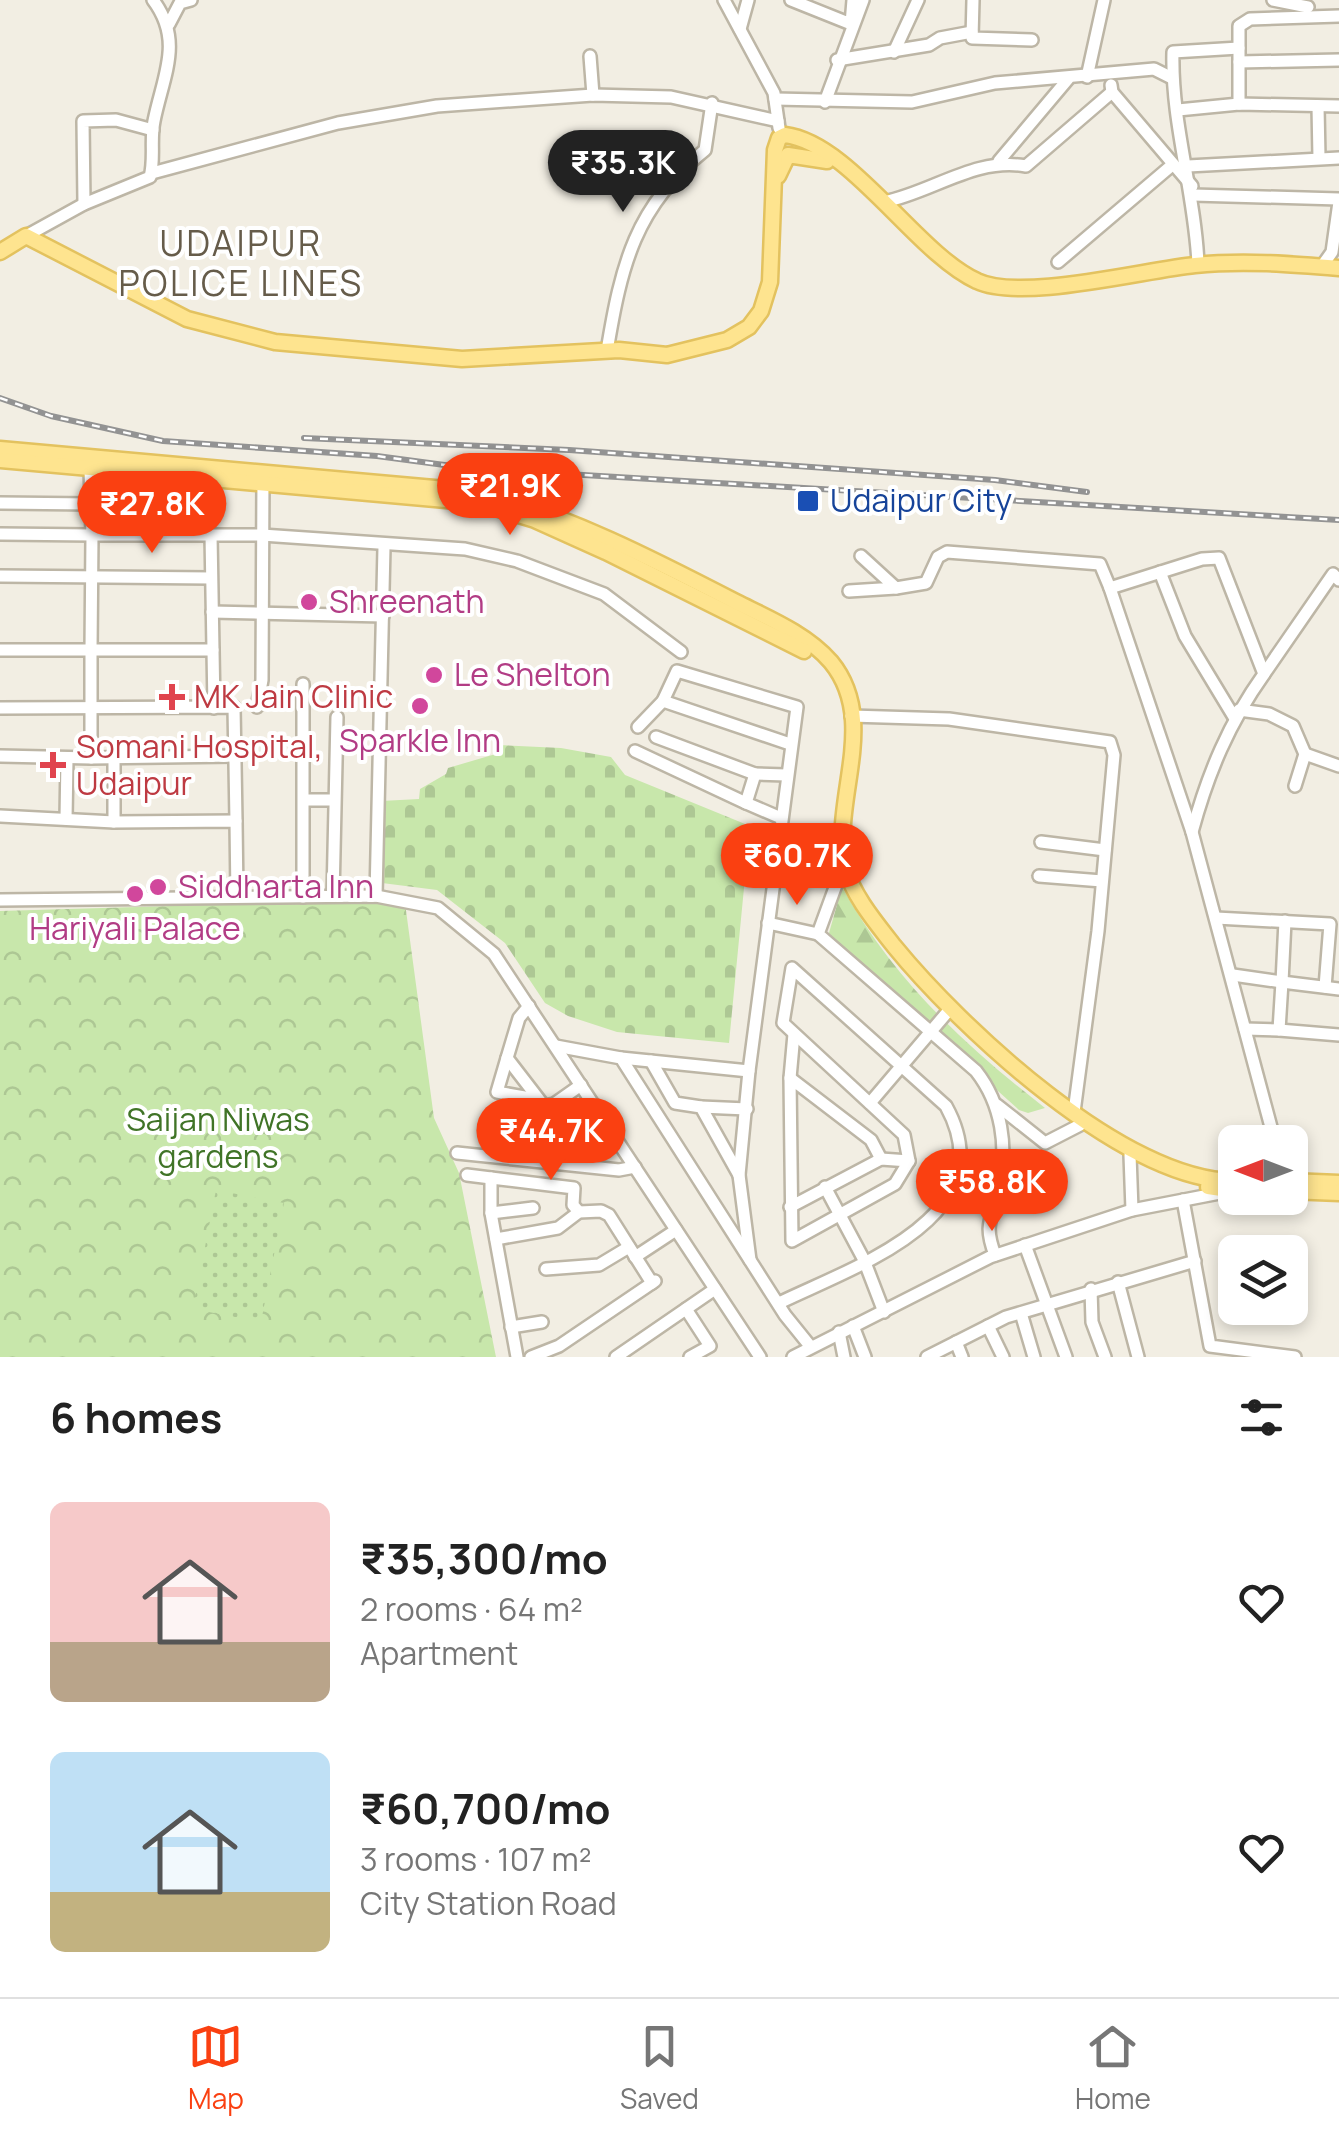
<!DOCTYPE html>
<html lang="en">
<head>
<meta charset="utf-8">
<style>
	body { margin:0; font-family:Manrope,sans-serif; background:#f6f6f6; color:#222; height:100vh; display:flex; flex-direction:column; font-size:38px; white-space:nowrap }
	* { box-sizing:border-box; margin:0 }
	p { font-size:32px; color:#767676 }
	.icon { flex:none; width:55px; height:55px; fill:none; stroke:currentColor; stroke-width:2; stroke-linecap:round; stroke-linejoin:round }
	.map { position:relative; height:1357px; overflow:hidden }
	.side { display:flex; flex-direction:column; background:#fff; flex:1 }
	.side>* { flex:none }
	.needle { width:65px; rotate:270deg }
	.tools { position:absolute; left:1218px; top:1125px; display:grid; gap:20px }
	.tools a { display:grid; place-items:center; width:90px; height:90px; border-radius:15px; background:#fff; box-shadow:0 5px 15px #0003; font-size:50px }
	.price { position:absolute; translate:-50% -85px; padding:0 22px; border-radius:35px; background:#fa4011; color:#fff; font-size:32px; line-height:65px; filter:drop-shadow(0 2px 5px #0008) }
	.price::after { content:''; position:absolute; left:50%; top:60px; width:30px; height:22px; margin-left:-15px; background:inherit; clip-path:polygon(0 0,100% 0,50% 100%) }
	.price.on { background:#222; color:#fff }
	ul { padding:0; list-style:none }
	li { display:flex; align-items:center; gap:30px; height:250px; padding:0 50px }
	li span { display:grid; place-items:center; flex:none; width:280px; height:200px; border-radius:15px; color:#555 }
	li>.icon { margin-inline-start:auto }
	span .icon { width:120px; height:120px; fill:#fffc; stroke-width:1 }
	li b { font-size:42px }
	h2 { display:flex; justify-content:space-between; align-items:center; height:120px; padding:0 50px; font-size:42px }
	.tab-bar { display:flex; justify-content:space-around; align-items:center; height:140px; border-top:2px solid #e0e0e0; background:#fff; font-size:28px; color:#767676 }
	.tab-bar a { display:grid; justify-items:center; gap:5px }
	.tab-bar .on { color:#fa4011 }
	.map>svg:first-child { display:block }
	.forest { fill:url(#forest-firs) }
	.cemetery { fill:url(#cemetery-stones) }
	.park { fill:url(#park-crowns) }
	.garden { fill:url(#garden-dots) }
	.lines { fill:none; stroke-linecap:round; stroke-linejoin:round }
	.minor-casing { stroke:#bdb6a6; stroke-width:16 }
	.major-casing { stroke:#e3c25f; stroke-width:19 }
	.minor { stroke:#fff; stroke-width:11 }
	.major { stroke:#fee48f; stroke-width:14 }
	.rail-casing { stroke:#939393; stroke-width:6 }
	.rail { stroke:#fff; stroke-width:2.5; stroke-dasharray:8; stroke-linecap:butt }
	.transit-dot { fill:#1a4fb4; stroke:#fff; stroke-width:4 }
	.hotel-dot { fill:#d1479c; stroke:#fff; stroke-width:4 }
	.health-dot { fill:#e0444e; stroke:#fff; stroke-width:4 }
	.labels { text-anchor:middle; stroke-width:8; stroke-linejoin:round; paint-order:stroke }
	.transit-label { font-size:32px; fill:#164399; stroke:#fff; text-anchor:start }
	.hotel-label { font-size:32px; fill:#b23c85; stroke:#fff; text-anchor:start }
	.health-label { font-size:32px; fill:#be3a42; stroke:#fff; text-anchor:start }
	.park-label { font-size:32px; fill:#407427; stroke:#fff }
	.neighbourhood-label { font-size:35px; letter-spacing:2.5px; fill:#665c4a; stroke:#fff }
</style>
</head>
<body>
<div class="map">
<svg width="1339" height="1357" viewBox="0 0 1339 1357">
	<defs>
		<pattern id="forest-firs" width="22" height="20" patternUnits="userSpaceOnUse" patternTransform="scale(2.5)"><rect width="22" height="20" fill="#c8e7ab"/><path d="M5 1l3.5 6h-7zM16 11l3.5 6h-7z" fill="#adc794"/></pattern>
		<pattern id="cemetery-stones" width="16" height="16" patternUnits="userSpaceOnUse" patternTransform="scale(2.5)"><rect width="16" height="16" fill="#c8e7ab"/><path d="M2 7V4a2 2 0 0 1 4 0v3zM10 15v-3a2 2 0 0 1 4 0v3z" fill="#adc794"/></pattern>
		<pattern id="park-crowns" width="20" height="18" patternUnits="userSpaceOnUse" patternTransform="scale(2.5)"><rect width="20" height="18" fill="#c8e7ab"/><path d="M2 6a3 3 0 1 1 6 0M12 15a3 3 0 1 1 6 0" fill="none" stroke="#adc794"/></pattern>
		<pattern id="garden-dots" width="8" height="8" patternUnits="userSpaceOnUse" patternTransform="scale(2.5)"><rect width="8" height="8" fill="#c8e7ab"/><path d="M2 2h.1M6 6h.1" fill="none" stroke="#adc794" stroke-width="1.8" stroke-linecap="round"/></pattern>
	</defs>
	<rect width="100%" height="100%" fill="#f2eee3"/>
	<!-- forest -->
	<path class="forest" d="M842 887C893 979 963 1044 1045 1108L1028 1113 1019 1110 833 943 829 933Z"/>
	<!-- cemetery -->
	<path class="cemetery" d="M498 745 561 748 611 757 625 775 750 826 729 1043 617 1032 568 1016 545 1003 505 943 437 890 382 883 381 801 419 799 420 789 446 774 448 768 499 753Z"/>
	<!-- park -->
	<path class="park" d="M304 902 405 903 434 1118 459 1173 496 1357H0V911Z"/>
	<!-- garden -->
	<path class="garden" d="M216 1190 284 1203 261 1322 193 1309Z"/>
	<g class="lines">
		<defs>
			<g id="minor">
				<path d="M724 0 774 93 779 128"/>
				<path d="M791 0 851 24 853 0"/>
				<path d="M973 0 972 38 1032 40"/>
				<path d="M1273 0 1308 7"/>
				<path d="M169 24 180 3 191 0"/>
				<path d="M740 29 748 0"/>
				<path d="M894 52 918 0"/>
				<path d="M590 56 593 95"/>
				<path d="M837 60 929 45 940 38 972 32"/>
				<path d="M1239 62 1339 60"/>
				<path d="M1087 77 1104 0"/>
				<path d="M1111 85 1112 92 1192 186"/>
				<path d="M775 99 912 102 995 83 1154 69 1172 78"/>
				<path d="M825 102 863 0"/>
				<path d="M1239 104V26L1250 19 1339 16"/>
				<path d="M1318 106 1319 158"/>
				<path d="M1178 110 1239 104 1339 106"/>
				<path d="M999 161 1068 79"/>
				<path d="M1188 166 1339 158"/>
				<path d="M152 173 338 123 437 106 593 95 671 97 778 121"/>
				<path d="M1193 195 1339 199"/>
				<path d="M884 202C933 192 975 157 1026 166L1112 92"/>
				<path d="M84 204 83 121 116 120 153 130"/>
				<path d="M26 236 84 204 150 177C155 159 150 140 154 121 163 76 184 41 153 0"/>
				<path d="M1058 262 1171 166"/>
				<path d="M1198 264C1195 193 1171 123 1173 52L1239 48"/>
				<path d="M1322 266 1332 252 1339 202"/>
				<path d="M607 351C621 266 635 206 705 150L712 103"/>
				<path d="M0 503 91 504"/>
				<path d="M0 534 92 535 90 469"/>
				<path d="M211 535 214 708"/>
				<path d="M1160 572 1185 636 1234 717"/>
				<path d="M0 576 211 578"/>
				<path d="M896 588 926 583 938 557 947 552 1100 564 1110 588 1202 559 1219 558 1264 674C1229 723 1208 773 1192 832"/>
				<path d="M1110 588 1192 832 1275 1142"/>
				<path d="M849 591 896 588 861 556"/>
				<path d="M212 612 383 616"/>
				<path d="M0 650H91L92 535H262L465 549 517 561 604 594 681 652"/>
				<path d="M213 650H91V758L235 756"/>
				<path d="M1264 674 1333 574 1339 580"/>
				<path d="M663 701 790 744"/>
				<path d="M257 707 262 680 263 475"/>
				<path d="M0 708 234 707 236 821"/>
				<path d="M1239 710 1269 714 1293 726 1305 754 1295 786"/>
				<path d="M851 716 949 719 1110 742 1114 755 1098 931 1074 1112"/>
				<path d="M656 737 755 774 746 803 781 818"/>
				<path d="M635 751 746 803"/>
				<path d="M1305 754 1339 766"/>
				<path d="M0 756 91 758"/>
				<path d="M114 758V822L236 821 237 897"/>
				<path d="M755 774 786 775"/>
				<path d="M305 800H334"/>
				<path d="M0 816 114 822"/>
				<path d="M66 819 67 759"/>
				<path d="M1041 842 1105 850"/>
				<path d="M844 863 818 934 976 1071C1002 1104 1008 1147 999 1189 992 1220 983 1223 995 1255"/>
				<path d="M1039 876 1102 881"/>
				<path d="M333 896 337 717"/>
				<path d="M376 896 384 547"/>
				<path d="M303 897V684"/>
				<path d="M0 900 376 896 438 908 494 954 760 1357"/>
				<path d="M1216 918 1330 924 1325 987"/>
				<path d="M768 923 818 934"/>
				<path d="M1233 975 1282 982 1285 921"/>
				<path d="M529 1006 519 1018 507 1058 544 1106 554 1104 581 1085"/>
				<path d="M1245 1029 1279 1030 1282 982 1339 989"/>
				<path d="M1279 1030 1339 1035"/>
				<path d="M556 1046 621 1058 785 1315 810 1346"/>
				<path d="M507 1058 497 1092 536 1099"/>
				<path d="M621 1058 749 1071 797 707 677 671 663 701 638 727"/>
				<path d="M651 1061 675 1103 701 1107 739 1175"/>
				<path d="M749 1071 739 1175 750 1260"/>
				<path d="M790 1078 794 1034"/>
				<path d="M870 1103 950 1009"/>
				<path d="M997 1105 1045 1143 1080 1125"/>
				<path d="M701 1107 747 1109"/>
				<path d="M457 1153 619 1170 635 1167"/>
				<path d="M1130 1155 1132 1210"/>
				<path d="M467 1175 491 1178"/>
				<path d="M825 1187 864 1260 884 1312"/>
				<path d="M1183 1200 1210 1346 1295 1357"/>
				<path d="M790 1207 881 1159 909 1161"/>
				<path d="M491 1213 533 1208"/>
				<path d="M496 1239 558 1228 579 1212 601 1211 609 1215 652 1283"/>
				<path d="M1025 1245 1066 1357"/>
				<path d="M635 1257 676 1230"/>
				<path d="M546 1269 599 1265 629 1247"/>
				<path d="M1118 1282 1138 1357"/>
				<path d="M1091 1289 1092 1322 1105 1357"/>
				<path d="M779 1303C855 1266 1007 1217 946 1106L792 968 783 1023 904 1135 909 1161 895 1184 792 1241 790 1078 871 1140 881 1159"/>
				<path d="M686 1309 710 1346 690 1357"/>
				<path d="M1021 1313 1034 1357"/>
				<path d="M853 1326 865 1357"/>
				<path d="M988 1326 1003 1357"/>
				<path d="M511 1327 542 1322"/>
				<path d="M839 1332 844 1357"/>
				<path d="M956 1342 962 1357"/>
				<path d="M517 1357 491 1213V1178L574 1188 573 1205 579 1212"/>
				<path d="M531 1357 559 1346 655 1281"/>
				<path d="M616 1357 715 1289"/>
				<path d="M793 1357 990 1257 1132 1210 1225 1192"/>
				<path d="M927 1357 1006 1317 1195 1261"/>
			</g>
			<g id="major">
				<path d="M778 176 788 155 827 161"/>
				<path d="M0 252 26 236 187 319 275 342 462 359 619 350 667 355 727 340 749 327 761 311 770 282 775 150 779 138 785 135C850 143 917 254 977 281 1021 302 1144 270 1195 265 1243 260 1291 264 1339 268"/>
				<path d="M0 449 479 492C569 516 653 559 736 602 768 618 807 634 831 662 881 723 829 803 846 869 853 896 877 924 894 946 960 1027 1125 1182 1235 1181"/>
				<path d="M0 460 479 503 535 520 606 552 804 651"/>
				<path d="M1290 1181 1339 1183"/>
				<path d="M1208 1187 1235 1191"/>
				<path d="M1290 1191 1339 1193"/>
			</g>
		</defs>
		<!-- minor casing -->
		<use href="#minor" class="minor-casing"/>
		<!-- major casing -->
		<use href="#major" class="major-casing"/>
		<!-- minor -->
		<use href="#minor" class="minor"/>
		<!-- major -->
		<use href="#major" class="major"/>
		<defs>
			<g id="rail">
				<path d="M0 398 51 416 163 441 377 456 467 468 1339 520"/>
				<path d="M304 438 569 450 995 480 1087 492"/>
			</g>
		</defs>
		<!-- rail casing -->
		<use href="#rail" class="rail-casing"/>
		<!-- rail -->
		<use href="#rail" class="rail"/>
	</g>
	<!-- markers -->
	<rect class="transit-dot" x="796" y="489" width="24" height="24" rx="5"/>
	<g class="hotel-dot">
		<circle cx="309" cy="602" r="10"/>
		<circle cx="434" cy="675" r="10"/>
		<circle cx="420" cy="706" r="10"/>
		<circle cx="158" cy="887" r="10"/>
		<circle cx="135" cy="894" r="10"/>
	</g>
	<g class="health-dot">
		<path d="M167 682h10v10h10v10h-10v10h-10v-10h-10v-10h10z"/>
		<path d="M48 750h10v10h10v10h-10v10h-10v-10h-10v-10h10z"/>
	</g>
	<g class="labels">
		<!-- transit labels -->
		<g class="transit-label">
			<text x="830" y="512">Udaipur City</text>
		</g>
		<!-- hotel labels -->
		<g class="hotel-label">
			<text x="329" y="613">Shreenath</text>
			<text x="454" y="686">Le Shelton</text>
			<text x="420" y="752" text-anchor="middle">Sparkle Inn</text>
			<text x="178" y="898">Siddharta Inn</text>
			<text x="135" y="940" text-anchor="middle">Hariyali Palace</text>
		</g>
		<!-- health labels -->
		<g class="health-label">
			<text x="194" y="708">MK Jain Clinic</text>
			<text x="76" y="758">Somani Hospital,<tspan x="76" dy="37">Udaipur</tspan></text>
		</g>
		<!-- park labels -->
		<g class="park-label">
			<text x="218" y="1131">Saijan Niwas<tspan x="218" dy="37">gardens</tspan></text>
		</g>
		<!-- neighbourhood labels -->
		<g class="neighbourhood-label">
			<text x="241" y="256">UDAIPUR<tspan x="241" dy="40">POLICE LINES</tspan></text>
		</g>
	</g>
</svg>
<div class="tools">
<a><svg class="needle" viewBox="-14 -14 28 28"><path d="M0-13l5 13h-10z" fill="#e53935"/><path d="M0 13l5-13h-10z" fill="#767676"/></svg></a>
<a><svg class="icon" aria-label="layers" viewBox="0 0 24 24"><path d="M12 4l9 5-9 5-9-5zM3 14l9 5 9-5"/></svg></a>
</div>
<b class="price on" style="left:623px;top:215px">₹35.3K</b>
<b class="price" style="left:510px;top:538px">₹21.9K</b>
<b class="price" style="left:152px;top:556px">₹27.8K</b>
<b class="price" style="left:797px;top:908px">₹60.7K</b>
<b class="price" style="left:551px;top:1183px">₹44.7K</b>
<b class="price" style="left:992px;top:1234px">₹58.8K</b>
</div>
<section class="side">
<h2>6 homes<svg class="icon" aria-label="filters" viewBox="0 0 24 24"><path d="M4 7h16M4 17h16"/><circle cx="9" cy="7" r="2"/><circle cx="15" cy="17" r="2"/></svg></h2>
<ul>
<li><span style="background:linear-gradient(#f6c9c9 70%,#b9a48a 0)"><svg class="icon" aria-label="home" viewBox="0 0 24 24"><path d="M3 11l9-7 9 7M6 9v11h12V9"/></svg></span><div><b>₹35,300/mo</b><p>2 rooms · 64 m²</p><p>Apartment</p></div><svg class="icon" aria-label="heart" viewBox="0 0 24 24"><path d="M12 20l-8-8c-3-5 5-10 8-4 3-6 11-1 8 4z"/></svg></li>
<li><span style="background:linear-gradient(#bfe0f5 70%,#c2b280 0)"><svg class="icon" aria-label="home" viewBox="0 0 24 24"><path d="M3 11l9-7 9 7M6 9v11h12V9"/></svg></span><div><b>₹60,700/mo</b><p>3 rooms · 107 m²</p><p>City Station Road</p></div><svg class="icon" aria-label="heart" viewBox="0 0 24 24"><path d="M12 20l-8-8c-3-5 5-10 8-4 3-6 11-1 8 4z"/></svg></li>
</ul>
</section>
<nav class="tab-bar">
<a class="on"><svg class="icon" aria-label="map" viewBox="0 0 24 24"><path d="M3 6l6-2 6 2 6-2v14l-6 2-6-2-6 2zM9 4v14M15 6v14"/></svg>Map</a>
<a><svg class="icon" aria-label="saved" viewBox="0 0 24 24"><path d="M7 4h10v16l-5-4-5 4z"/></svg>Saved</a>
<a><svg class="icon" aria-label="home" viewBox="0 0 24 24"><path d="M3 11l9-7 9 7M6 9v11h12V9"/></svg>Home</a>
</nav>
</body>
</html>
